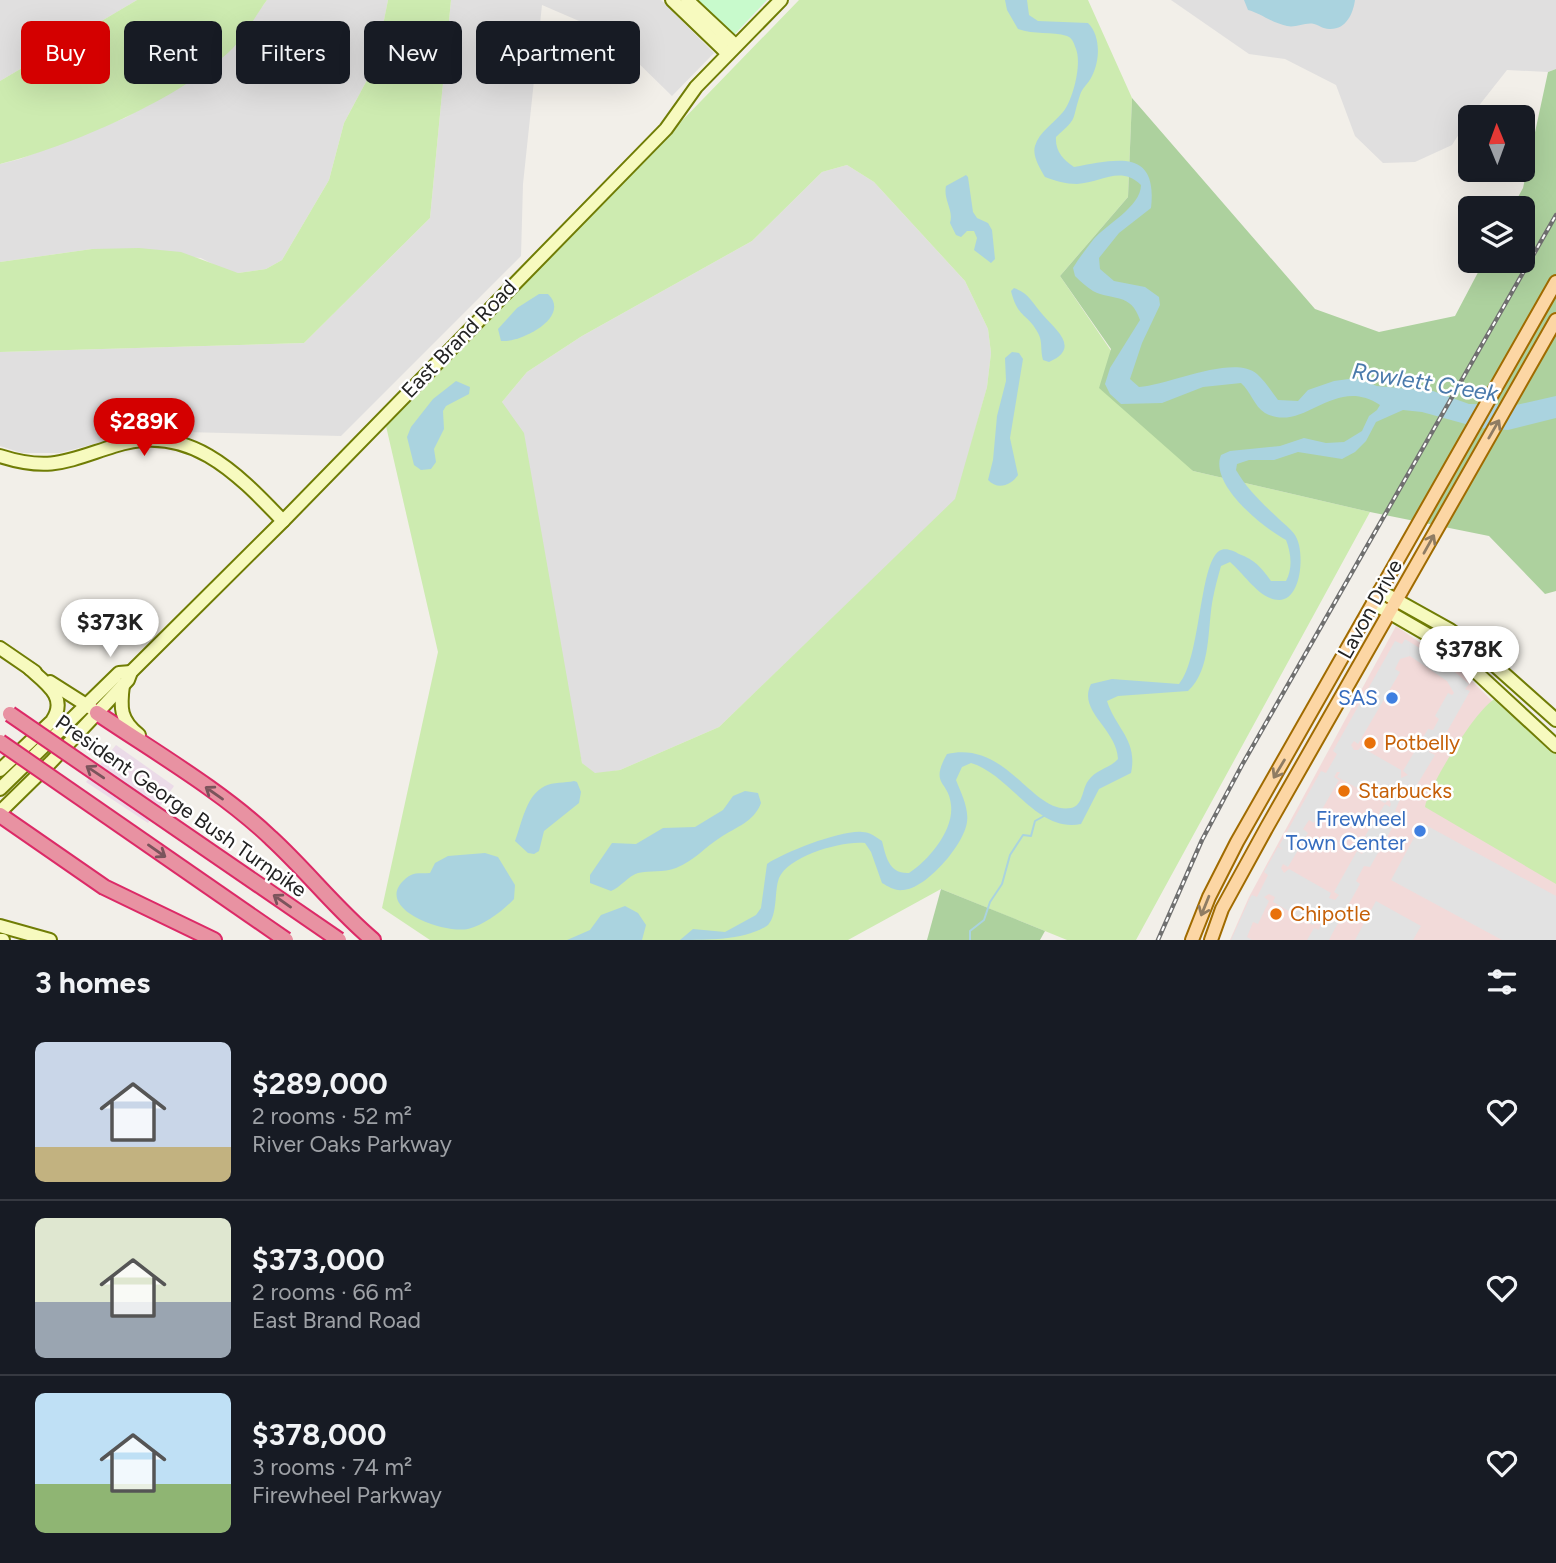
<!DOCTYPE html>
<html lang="en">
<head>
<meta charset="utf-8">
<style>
	body { margin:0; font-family:Figtree,sans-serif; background:#242831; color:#f1f3f6; height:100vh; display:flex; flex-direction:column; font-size:26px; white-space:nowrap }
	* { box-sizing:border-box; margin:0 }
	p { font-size:23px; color:#9ea1a6 }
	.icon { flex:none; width:38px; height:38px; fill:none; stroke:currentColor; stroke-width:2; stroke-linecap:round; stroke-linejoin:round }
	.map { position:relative; height:940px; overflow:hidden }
	.details { display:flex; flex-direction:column; background:#171b24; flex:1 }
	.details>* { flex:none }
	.top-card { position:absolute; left:21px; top:21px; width:700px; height:63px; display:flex; gap:14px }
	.needle { width:46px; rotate:359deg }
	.tools { position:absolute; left:1458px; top:105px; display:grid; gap:14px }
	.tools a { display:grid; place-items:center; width:77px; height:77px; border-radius:10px; background:#171b24; box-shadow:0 7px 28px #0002; font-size:35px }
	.price { position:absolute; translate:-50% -60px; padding:0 16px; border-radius:24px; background:#fff; color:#222; font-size:23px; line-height:46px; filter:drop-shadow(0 2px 4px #0008) }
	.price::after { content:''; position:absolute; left:50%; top:42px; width:21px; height:16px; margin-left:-10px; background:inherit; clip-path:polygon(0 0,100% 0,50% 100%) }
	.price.on { background:#d40000; color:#fff }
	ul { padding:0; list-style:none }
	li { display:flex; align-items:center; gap:21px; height:175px; padding:0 35px }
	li+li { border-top:2px solid #363941 }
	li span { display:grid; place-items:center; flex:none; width:196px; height:140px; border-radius:10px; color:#555 }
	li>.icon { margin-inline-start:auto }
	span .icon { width:84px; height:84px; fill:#fffc; stroke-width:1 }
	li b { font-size:30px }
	h2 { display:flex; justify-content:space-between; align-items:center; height:84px; padding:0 35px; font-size:30px }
	.tag { padding:0 24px; border-radius:10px; background:#171b24; box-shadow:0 7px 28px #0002; font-size:24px; line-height:63px }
	.tag.on { background:#d40000; color:#fff }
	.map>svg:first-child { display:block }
	.residential { fill:#e0dfdf }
	.commercial { fill:#f2dad9 }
	.industrial { fill:#ebdbe8 }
	.grass { fill:#cdebb0; fill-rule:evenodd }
	.forest { fill:#add19e }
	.park { fill:#c8facc }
	.parking { fill:#e2e2e2; fill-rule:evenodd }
	.water { fill:#aad3df }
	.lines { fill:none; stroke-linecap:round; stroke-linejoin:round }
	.stream { stroke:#aad3df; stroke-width:2 }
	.secondary-casing { stroke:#707d05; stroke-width:16 }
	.primary-casing { stroke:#a06b00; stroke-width:16 }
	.highway-casing { stroke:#dc2a67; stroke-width:18 }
	.secondary { stroke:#f7fabf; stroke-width:12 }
	.primary { stroke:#fcd6a4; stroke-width:12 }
	.highway { stroke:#e892a2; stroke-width:14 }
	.rail-casing { stroke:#707070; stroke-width:4.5 }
	.rail { stroke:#fff; stroke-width:2; stroke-dasharray:5; stroke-linecap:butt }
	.highway-bridge-casing { stroke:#dc2a67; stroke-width:18; stroke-linecap:butt }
	.highway-bridge { stroke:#e892a2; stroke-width:14 }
	.oneway { stroke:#8f7c63 }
	.oneway2 { stroke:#7b545c }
	.shop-dot { fill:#3f7fe0; stroke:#fff; stroke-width:2.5 }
	.food-dot { fill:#e8710a; stroke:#fff; stroke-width:2.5 }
	.labels { text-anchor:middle; stroke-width:5; stroke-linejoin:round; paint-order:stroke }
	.street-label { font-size:21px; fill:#222; stroke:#fff }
	.shop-label { font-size:21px; fill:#366cbe; stroke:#fff; text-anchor:end }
	.food-label { font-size:21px; fill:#c56008; stroke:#fff; text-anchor:start }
	.water-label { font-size:23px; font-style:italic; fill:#4a7aab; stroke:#fff }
</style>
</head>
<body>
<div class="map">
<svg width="1556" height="940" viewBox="0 0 1556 940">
	<rect width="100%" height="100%" fill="#f2efe9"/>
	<!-- residential -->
	<g class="residential">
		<path d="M0 0H137L0 81Z"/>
		<path d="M267 0H388L375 65 344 123 329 180 282 260 266 269 238 273 226 271 201 258 92 249 0 262V164L20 159 125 118 207 70 234 46Z"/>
		<path d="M451 0H661L714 53 672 96 630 55 600 30 542 5 523 184 521 256 341 436 143 431 60 453H22L0 446V352L304 343 430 218Z"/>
		<path d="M1171 0H1556V69L1548 72 1507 70 1470 117 1452 145 1415 162 1383 163 1355 136 1336 85 1285 59 1249 54Z"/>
		<path d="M847 165 874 182 965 281 988 329 991 353 987 387 956 499 719 727 620 770 595 774 582 763 502 402 527 372 582 336 752 241 822 172Z"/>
	</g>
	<!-- commercial -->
	<path class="commercial" d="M1396 626 1464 673 1556 765V940H1230L1249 897Z"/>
	<!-- industrial -->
	<path class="industrial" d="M116 745 174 786 148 823 86 782Z"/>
	<!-- grass -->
	<g class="grass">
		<path d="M137 0H267C256 15 246 34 233 48 183 98 68 147 0 164V81Z"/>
		<path d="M388 0H451L430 218 304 343 0 352V262L92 249 139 248 181 252 238 273 266 269 282 260 329 180 344 123 375 65Z"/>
		<path d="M799 0H1088L1132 98 1128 197 1060 276 1193 471 1370 512 1136 940H1067L941 889 848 940H430L382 908 438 652 386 426ZM847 165 874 182 965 281 988 329 991 353 987 387 955 499 719 727 620 770 595 773 582 763 524 433 502 402 527 372 582 336 752 241 822 172Z"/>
		<path d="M1497 698 1556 749V884L1425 807C1427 789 1479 703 1497 698Z"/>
	</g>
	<!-- forest -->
	<g class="forest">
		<path d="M1556 69V591L1545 594 1489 536 1370 512 1193 471 1099 388 1111 349 1060 276 1128 197 1132 98 1315 309 1379 332 1455 316 1484 261H1522V208H1512L1523 188 1548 72Z"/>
		<path d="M941 889 1045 931 1040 940H927Z"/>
	</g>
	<!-- park -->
	<path class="park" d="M695 0H767L733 36Z"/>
	<!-- parking -->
	<g class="parking">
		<path d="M1405 639 1439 660 1437 665 1441 661 1450 668 1469 684 1465 689 1470 691 1444 737 1438 736 1429 752 1435 755 1412 793 1406 790 1403 792 1395 811 1400 814 1370 867 1364 866 1356 881 1360 884 1332 934 1329 940H1307L1314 928 1319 930 1321 921 1317 920 1313 925 1273 902 1275 897 1269 894 1264 897 1269 901 1258 924 1253 922 1247 937 1252 940H1231L1250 898 1252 895 1257 897 1268 875 1264 872 1278 847 1283 850 1279 846 1321 771 1326 773 1337 754 1333 751 1395 641 1402 644ZM1410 656 1447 681 1454 693 1452 695 1448 693 1435 716 1439 719 1433 730 1428 729 1403 771 1408 775 1401 778V770L1361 747 1358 750H1354L1351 745 1354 741 1358 744 1400 672 1395 669 1400 659ZM1337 772H1340L1337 777 1385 803 1389 799 1391 804 1390 807 1385 804 1365 836 1370 841 1362 854 1357 851 1334 892 1339 895 1335 900 1329 898 1331 893 1289 869 1284 873 1281 868 1283 864 1288 867 1308 833 1303 829 1309 820 1314 823 1339 780 1334 777Z"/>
		<path d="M1422 823 1556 896V940H1502L1391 880Z"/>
		<path d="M1376 901 1421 926 1413 940H1355Z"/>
	</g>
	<!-- water -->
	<g class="water">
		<path d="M1005 0H1027L1029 15 1038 21 1088 23C1101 36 1100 61 1092 76 1089 83 1082 88 1080 95 1071 122 1079 116 1056 137 1055 151 1063 160 1074 167 1115 160 1158 147 1151 208L1119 233 1099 258 1100 269 1114 281 1145 287 1159 297 1160 305 1142 343 1130 379 1139 387C1170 385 1233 354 1257 374 1265 381 1272 392 1278 400L1298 401 1308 390 1334 381 1356 378 1377 386 1433 391 1469 404 1516 405 1556 396V418L1508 430 1480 428 1422 412 1403 410 1376 422 1366 441 1355 452 1342 459 1298 452 1274 460H1249L1237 464 1236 470C1247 489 1263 504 1279 519 1285 525 1294 531 1297 539 1305 556 1301 611 1270 598 1255 592 1243 573 1230 562L1221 566C1218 577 1215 587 1213 598 1207 627 1212 669 1188 691L1118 696 1107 701C1116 729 1138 740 1131 773L1099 789 1081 824C1036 833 1011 775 971 763L962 767 956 780C961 793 969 808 967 822 964 845 926 889 903 890 895 891 889 887 882 883L871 852 865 843C843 840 788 856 779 878 774 892 778 914 768 925 747 940 708 940 680 940L693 929 725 932 756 915 761 908 767 864C785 852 841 830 862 832 870 832 876 837 882 841 886 857 889 874 909 873 929 860 954 830 951 805 949 780 929 786 947 754 1008 740 1032 815 1071 808 1083 806 1082 789 1088 781 1096 769 1109 769 1118 759 1117 729 1077 711 1091 684L1112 679 1179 684C1201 658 1199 565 1219 551 1225 547 1234 551 1239 554 1255 560 1261 567 1271 581H1286C1293 568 1291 553 1286 540 1263 528 1209 484 1221 455L1230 451 1280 446 1304 438 1326 443 1344 442 1362 431 1369 416 1377 410 1380 405C1334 374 1304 434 1265 413 1254 406 1251 392 1241 383L1203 387 1162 403 1121 404 1110 394 1105 384 1110 368 1140 320C1131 292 1112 301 1093 291 1087 287 1080 281 1075 276L1073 268C1079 258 1086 249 1093 240 1105 225 1141 207 1141 185 1120 165 1101 183 1077 184 1065 184 1056 181 1045 177 1040 168 1032 156 1035 146 1039 132 1054 123 1063 112 1073 100 1082 64 1076 49 1074 44 1073 38 1067 36 1052 31 1034 35 1018 29L1007 10Z"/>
		<path d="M1244 0H1355C1353 14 1346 30 1329 29 1323 29 1319 25 1314 24 1305 22 1296 28 1287 26 1272 23 1260 13 1248 10Z"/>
		<path d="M966 175 968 177 973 212 977 218 988 223 992 230 995 259 991 263 974 250 977 238 974 231H967L961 237 956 235 950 223C954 210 943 200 946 186Z"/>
		<path d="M1014 288C1029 293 1033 304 1043 315 1056 330 1081 348 1049 362L1043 360C1040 350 1043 342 1038 333 1028 313 1018 319 1011 291Z"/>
		<path d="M539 294H548C572 317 520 343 501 341L498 329 517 308Z"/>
		<path d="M1012 352 1019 353 1023 359 1010 438 1018 475C1011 486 997 490 988 480L993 460 997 416 1006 381 1005 358Z"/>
		<path d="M456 381 470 387 469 394 446 406 443 411 444 429 434 449 436 462 431 469 421 470 414 465 407 437 411 427 433 399Z"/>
		<path d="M574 781 577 782 581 792 579 803 544 831 539 851 534 854 528 853 515 841C522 823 526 795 545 786 553 782 565 783 574 781Z"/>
		<path d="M745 791 758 793 761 803C754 822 736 827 721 837 705 847 694 861 676 868 663 873 650 870 638 873 628 876 621 887 611 891L590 883V875L612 843 636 844 663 828 695 827 723 810 733 796Z"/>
		<path d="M485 853 498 857 515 885 514 899C503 911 484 925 468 929 442 934 367 906 409 876 415 872 423 874 430 873L435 863 448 856Z"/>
		<path d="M625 906 638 913 646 925 642 940H567L590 930 601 915Z"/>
	</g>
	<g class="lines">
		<!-- stream -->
		<path class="stream" d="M970 940V931L984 920 990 902 1002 884 1010 855 1023 835 1031 836 1035 821 1044 816"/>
		<defs>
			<g id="secondary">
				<path d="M672 0 727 53"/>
				<path d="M687 0 735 45"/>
				<path d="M0 456C50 472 67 461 114 446 188 421 237 473 283 521"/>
				<path d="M1380 591 1450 630 1474 647 1556 720"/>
				<path d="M1373 603 1449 647 1556 746"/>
				<path d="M0 648 35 672"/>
				<path d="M50 682 91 708"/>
				<path d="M123 685C120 708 120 720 139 735"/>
				<path d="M0 770 52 721C68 698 47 684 30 669"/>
				<path d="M0 789 119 673 131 672"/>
				<path d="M0 812 51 762 128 680 131 672 283 521 666 129 696 87 781 0"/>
				<path d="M0 926 50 940"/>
				<path d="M0 940H3"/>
			</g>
			<g id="primary">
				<path d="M1192 940 1209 897 1237 842 1556 282"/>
				<path d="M1211 940 1222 909 1267 827 1556 320"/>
			</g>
			<g id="highway">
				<path d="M97 713C153 751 222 791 271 838 307 871 336 909 373 940"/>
				<path d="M0 815 104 887 214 940"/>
			</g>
		</defs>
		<!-- secondary casing -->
		<use href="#secondary" class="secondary-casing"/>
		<!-- primary casing -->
		<use href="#primary" class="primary-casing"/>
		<!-- highway casing -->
		<use href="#highway" class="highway-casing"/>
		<!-- secondary -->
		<use href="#secondary" class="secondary"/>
		<!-- primary -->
		<use href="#primary" class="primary"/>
		<!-- highway -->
		<use href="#highway" class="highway"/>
		<defs>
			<path id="rail" d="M1158 940 1202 840 1242 765 1556 215"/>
		</defs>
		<!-- rail casing -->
		<use href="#rail" class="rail-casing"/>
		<!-- rail -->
		<use href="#rail" class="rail"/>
		<defs>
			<g id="highway-bridge">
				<path d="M10 714 339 940"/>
				<path d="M0 742 286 940"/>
			</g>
		</defs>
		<!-- highway-bridge casing -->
		<use href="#highway-bridge" class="highway-bridge-casing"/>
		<!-- highway-bridge -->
		<use href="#highway-bridge" class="highway-bridge"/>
	</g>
	<!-- one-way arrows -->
	<defs><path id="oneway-shaft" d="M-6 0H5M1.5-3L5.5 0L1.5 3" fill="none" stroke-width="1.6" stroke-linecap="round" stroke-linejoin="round" transform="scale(1.75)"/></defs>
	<g class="oneway">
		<use href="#oneway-shaft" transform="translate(1494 429) rotate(-60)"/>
		<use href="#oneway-shaft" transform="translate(1429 544) rotate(-61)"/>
		<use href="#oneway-shaft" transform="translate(1279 769) rotate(121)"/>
		<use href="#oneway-shaft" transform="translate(1205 906) rotate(112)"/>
	</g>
	<g class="oneway2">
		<use href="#oneway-shaft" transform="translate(95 772) rotate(-146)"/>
		<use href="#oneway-shaft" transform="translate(214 793) rotate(-145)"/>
		<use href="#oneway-shaft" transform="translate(157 851) rotate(35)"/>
		<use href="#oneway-shaft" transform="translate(282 901) rotate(-145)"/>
	</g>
	<!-- markers -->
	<g class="shop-dot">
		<circle cx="1392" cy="698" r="7"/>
		<circle cx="1420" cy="831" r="7"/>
	</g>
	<g class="food-dot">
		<circle cx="1370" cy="743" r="7"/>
		<circle cx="1344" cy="791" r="7"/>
		<circle cx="1276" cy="914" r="7"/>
	</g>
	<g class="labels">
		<!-- street labels -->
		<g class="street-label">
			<text transform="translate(459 339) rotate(-46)" y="7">East Brand Road</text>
			<text transform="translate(1370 609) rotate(-61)" y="7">Lavon Drive</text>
			<text transform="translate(181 806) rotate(35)" y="7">President George Bush Turnpike</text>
		</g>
		<!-- shop labels -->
		<g class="shop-label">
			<text x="1378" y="705">SAS</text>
			<text x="1406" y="826">Firewheel<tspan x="1406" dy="24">Town Center</tspan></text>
		</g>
		<!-- food labels -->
		<g class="food-label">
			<text x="1384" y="750">Potbelly</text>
			<text x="1358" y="798">Starbucks</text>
			<text x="1290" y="921">Chipotle</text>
		</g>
		<!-- water labels -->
		<g class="water-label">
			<text transform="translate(1425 382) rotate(9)" y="8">Rowlett Creek</text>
		</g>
	</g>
</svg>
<div class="tools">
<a><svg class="needle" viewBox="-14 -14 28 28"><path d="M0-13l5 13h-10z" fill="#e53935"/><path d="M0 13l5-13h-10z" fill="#9ea1a6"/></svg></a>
<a><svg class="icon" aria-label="layers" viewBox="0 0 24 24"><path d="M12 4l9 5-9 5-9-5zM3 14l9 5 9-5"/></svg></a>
</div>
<b class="price on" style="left:144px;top:458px">$289K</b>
<b class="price" style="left:110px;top:659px">$373K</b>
<b class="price" style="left:1469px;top:686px">$378K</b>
<div class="top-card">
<a class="tag on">Buy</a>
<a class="tag">Rent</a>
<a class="tag">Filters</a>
<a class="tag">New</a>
<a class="tag">Apartment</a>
</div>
</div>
<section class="details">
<h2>3 homes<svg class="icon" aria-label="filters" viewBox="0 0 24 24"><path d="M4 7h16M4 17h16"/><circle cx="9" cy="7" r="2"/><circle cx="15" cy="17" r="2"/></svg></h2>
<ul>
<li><span style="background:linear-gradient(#c9d6e8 75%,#c2b280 0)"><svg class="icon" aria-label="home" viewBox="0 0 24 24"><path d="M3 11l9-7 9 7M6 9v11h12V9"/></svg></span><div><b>$289,000</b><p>2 rooms · 52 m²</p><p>River Oaks Parkway</p></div><svg class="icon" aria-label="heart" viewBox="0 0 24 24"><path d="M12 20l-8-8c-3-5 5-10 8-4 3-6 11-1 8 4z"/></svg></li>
<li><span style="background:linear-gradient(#dfe7d0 60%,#9aa5b1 0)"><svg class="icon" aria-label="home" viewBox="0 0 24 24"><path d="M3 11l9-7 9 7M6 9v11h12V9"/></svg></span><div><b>$373,000</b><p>2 rooms · 66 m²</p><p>East Brand Road</p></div><svg class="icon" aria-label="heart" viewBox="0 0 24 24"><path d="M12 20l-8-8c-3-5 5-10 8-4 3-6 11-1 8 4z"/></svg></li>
<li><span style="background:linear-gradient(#bfe0f5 65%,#8fb573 0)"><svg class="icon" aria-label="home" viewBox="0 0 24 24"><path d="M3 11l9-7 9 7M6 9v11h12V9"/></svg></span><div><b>$378,000</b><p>3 rooms · 74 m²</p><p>Firewheel Parkway</p></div><svg class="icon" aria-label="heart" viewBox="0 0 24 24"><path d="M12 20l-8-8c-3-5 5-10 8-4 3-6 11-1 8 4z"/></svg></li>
</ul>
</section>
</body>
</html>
